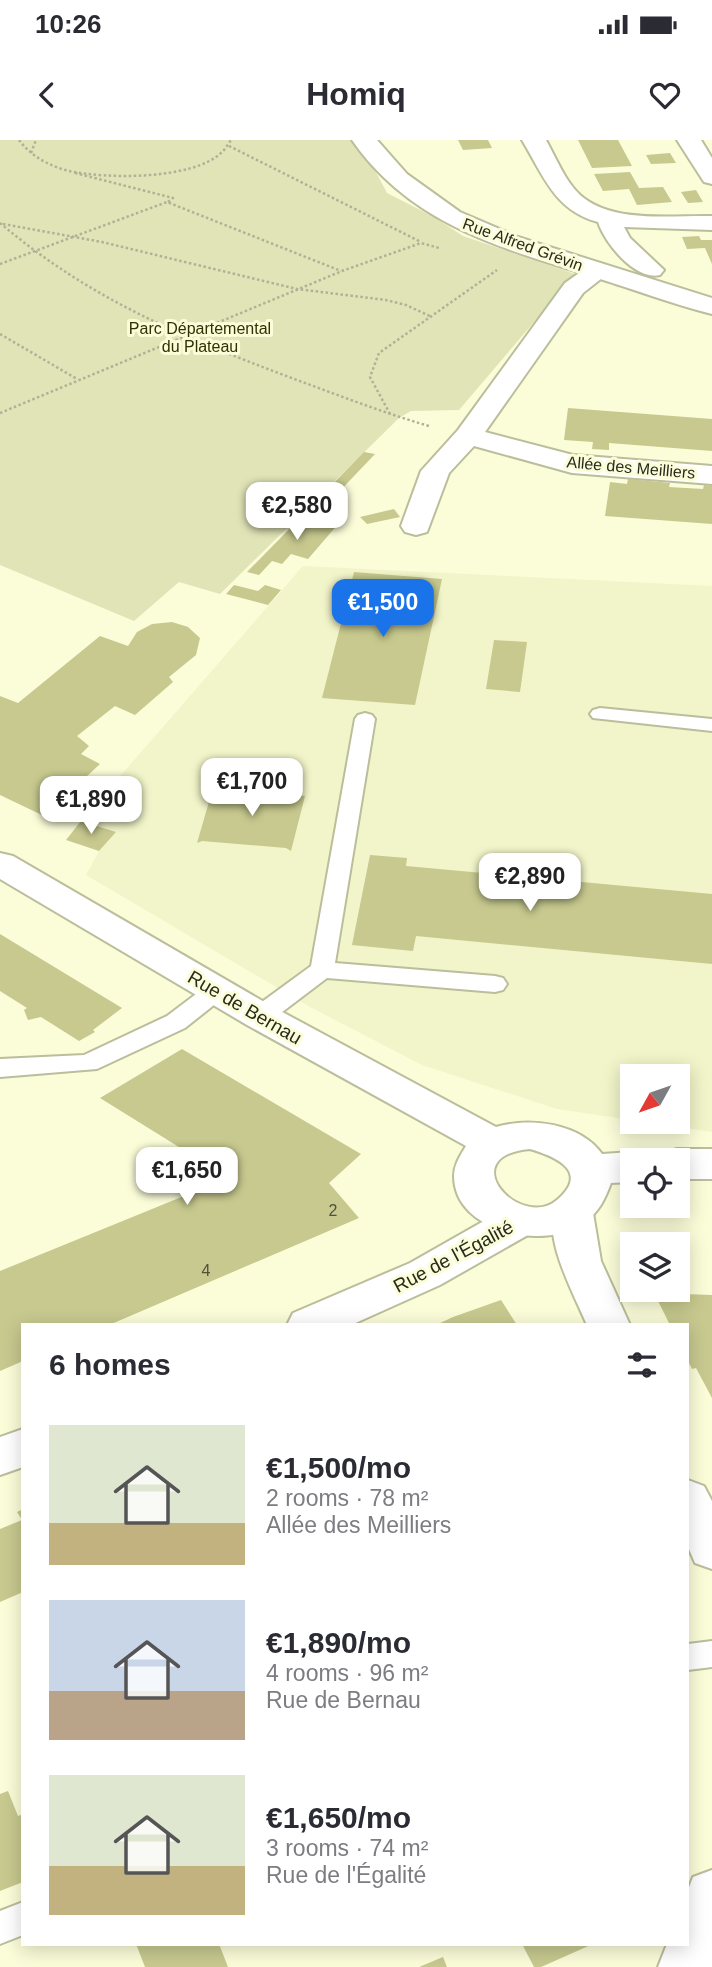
<!DOCTYPE html>
<html lang="en">
<head>
<meta charset="utf-8">
<style>
	body { margin:0; font-family:Helvetica,sans-serif; background:#f2f2f3; color:#2b2b33; height:100vh; display:flex; flex-direction:column; font-size:26px; white-space:nowrap }
	* { box-sizing:border-box; margin:0 }
	p { font-size:23px; color:#7c7c81 }
	.icon { flex:none; width:38px; height:38px; fill:none; stroke:currentColor; stroke-width:2; stroke-linecap:round; stroke-linejoin:round }
	.map { position:relative; flex:1; overflow:hidden }
	.side { position:absolute; left:21px; top:1183px; width:668px; height:623px; display:flex; flex-direction:column; background:#fff; border-radius:0px; box-shadow:0 4px 18px #0003 }
	.side>* { flex:none }
	.needle { width:46px; rotate:230deg }
	.controls { position:absolute; left:620px; top:924px; display:grid; gap:14px }
	.controls a { display:grid; place-items:center; width:70px; height:70px; border-radius:0px; background:#fff; box-shadow:0 4px 18px #0003; font-size:35px }
	.price { position:absolute; translate:-50% -60px; padding:0 16px; border-radius:14px; background:#fff; color:#222; font-size:23px; line-height:46px; filter:drop-shadow(0 2px 4px #0008) }
	.price::after { content:''; position:absolute; left:50%; top:42px; width:21px; height:16px; margin-left:-10px; background:inherit; clip-path:polygon(0 0,100% 0,50% 100%) }
	.price.current { background:#1a73e8; color:#fff }
	ul { padding:0; list-style:none }
	li { display:flex; align-items:center; gap:21px; height:175px; padding:0 28px }
	li span { display:grid; place-items:center; flex:none; width:196px; height:140px; border-radius:0px; color:#555 }
	li>.icon { margin-inline-start:auto }
	span .icon { width:84px; height:84px; fill:#fffc; stroke-width:1 }
	li b { font-size:30px }
	h2 { display:flex; justify-content:space-between; align-items:center; height:84px; padding:0 28px; font-size:30px }
	.status { display:flex; justify-content:space-between; align-items:center; height:49px; padding:0 35px; background:#fff; direction:ltr }
	.status svg { height:19px; fill:currentColor }
	header { display:flex; justify-content:space-between; align-items:center; height:91px; padding:0 28px; background:#fff; font-size:32px; font-weight:800 }
	.map>svg:first-child { display:block }
	.built { fill:#f2f5c9 }
	.green { fill:#e1e4b7 }
	.building { fill:#c7c98f }
	.lines { fill:none; stroke-linecap:round; stroke-linejoin:round }
	.lane-casing { stroke:#bbbd9b; stroke-width:4 }
	.street-casing { stroke:#bbbd9b; stroke-width:4 }
	.secondary-casing { stroke:#bbbd9b; stroke-width:4 }
	.path { stroke:#b0b196; stroke-width:2.5; stroke-dasharray:2.5 2.5; stroke-linecap:butt }
	.lane { fill:#fff; fill-rule:evenodd }
	.street { fill:#fff; fill-rule:evenodd }
	.secondary { fill:#fff; fill-rule:evenodd }
	.labels { text-anchor:middle; stroke-width:6; stroke-linejoin:round; paint-order:stroke }
	.far-street-label { font-size:16px; fill:#292a1d; stroke:#fbfdd9 }
	.far-park-label { font-size:16px; fill:#313202; stroke:#fbfdd9 }
	.number-label { font-size:16px; fill:#50523a }
	.street-label { font-size:19px; fill:#292a1d; stroke:#fbfdd9 }
</style>
</head>
<body>
<div class="status"><b>10:26</b><svg viewBox="0 0 49 12"><path d="M0 12V9h3v3zM5 12V6h3v6zM10 12V3h3v9zM15 12V0h3v12zM26 1h20v11H26zM47 4h2v5h-2z"/></svg></div>
<header><svg class="icon" aria-label="back" viewBox="0 0 24 24"><path d="M15 5l-7 7 7 7"/></svg>Homiq<svg class="icon" aria-label="heart" viewBox="0 0 24 24"><path d="M12 20l-8-8c-3-5 5-10 8-4 3-6 11-1 8 4z"/></svg></header>
<div class="map">
<svg width="712" height="1827" viewBox="0 0 712 1827">
	<rect width="100%" height="100%" fill="#fbfdd9"/>
	<!-- built -->
	<path class="built" d="M303 426 712 446V992L644 982H677V936H632V980L557 969 422 925 310 867 86 735 99 711 116 692 81 681Z"/>
	<!-- green -->
	<path class="green" d="M0 0H359L387 53 434 77 463 96 575 134 459 270 411 271 399 278 220 454 179 442 134 481 0 425Z"/>
	<!-- building -->
	<g class="building">
		<path d="M458 0H488L492 8 463 10Z"/>
		<path d="M578 0H618L632 26 592 28Z"/>
		<path d="M670 13 676 23 651 24 646 15Z"/>
		<path d="M630 32 639 48 663 47 672 62 637 65 629 49 603 51 594 34Z"/>
		<path d="M696 50 703 62 688 63 681 52Z"/>
		<path d="M699 96 701 100H712V124L705 108 687 109 682 97Z"/>
		<path d="M568 268 712 279V311L609 303V310L592 309 593 302 564 300Z"/>
		<path d="M364 312 375 314 336 355 325 352Z"/>
		<path d="M628 339 670 343 669 347 703 349 704 345 712 346V384L605 376 610 342 627 344Z"/>
		<path d="M394 369 400 377 367 384 360 377Z"/>
		<path d="M304 374 339 383 308 419 291 414 282 424 272 421 259 435 247 432Z"/>
		<path d="M354 432 442 439 415 565 322 558Z"/>
		<path d="M234 445 258 451 265 445 281 450 268 465 226 454Z"/>
		<path d="M172 482 188 487 200 498 196 515 169 537 173 542 135 575 115 566 77 596 89 606 81 614 100 624 44 676 0 655V556L18 563 100 496 128 506 137 492 152 484Z"/>
		<path d="M494 500 527 502 520 552 486 549Z"/>
		<path d="M213 648 305 656 291 711 286 708 202 701 197 703Z"/>
		<path d="M81 681 116 692 99 711 66 700Z"/>
		<path d="M370 715 407 718 406 726 712 754V824L416 796 413 811 352 805Z"/>
		<path d="M0 794 122 868 93 890 95 892 79 901 41 877 28 880 24 870 27 868 0 851Z"/>
		<path d="M182 909 361 1014 329 1043 359 1078 109 1185H23V1221L0 1231V1131L233 1036 218 1008 195 1017 100 958Z"/>
		<path d="M654 1153 712 1155V1258L696 1228 692 1229 688 1221V1185H670Z"/>
		<path d="M501 1160 517 1185H436L453 1177Z"/>
		<path d="M23 1369V1452L0 1462V1389L22 1380 17 1372Z"/>
		<path d="M8 1651 18 1676 23 1674V1742L0 1751V1654Z"/>
		<path d="M136 1804H219L228 1827H145Z"/>
		<path d="M522 1804H593L541 1827H534Z"/>
		<path d="M443 1817 447 1827H419Z"/>
	</g>
	<g class="lines">
		<defs>
			<g id="lane">
				<path d="M600 568 712 579V591L593 578 590 574 593 570Z"/>
				<path d="M365 573 372 575 375 579 335 823 495 836 503 838 507 844 503 850 495 852 327 838 269 882 260 884 251 882 248 876 251 870 311 826 355 579 358 575Z"/>
				<path d="M216 843 224 845 228 851 224 857 185 888 97 929 0 937V919L84 915 167 876 208 845Z"/>
				<path d="M712 1501V1527L688 1530V1504Z"/>
				<path d="M23 1762V1795L0 1804V1771Z"/>
			</g>
			<g id="street">
				<path d="M522 0H546C556 18 565 41 580 55 613 84 672 75 712 76V90L624 87 630 98 664 130 660 135C636 141 605 104 598 82 555 71 543 35 522 0Z"/>
				<path d="M677 0H701L712 18V44L704 42Z"/>
				<path d="M598 123 607 126 611 131 583 153 485 292 573 315 712 326V344L572 333 474 306 449 333 427 392 416 395 405 392 401 386 421 331 458 290 565 143 589 126Z"/>
				<path d="M572 1058 587 1062 593 1073 601 1121 630 1185H587C574 1154 540 1094 557 1062Z"/>
				<path d="M520 1065 535 1069 541 1080 535 1091 440 1145 351 1185H287L293 1173 410 1123 505 1069Z"/>
				<path d="M23 1289V1327L0 1335V1297Z"/>
				<path d="M688 1340 704 1346 712 1361V1429L695 1423 688 1407Z"/>
				<path d="M712 1730V1827H658L667 1804H688V1750L693 1737Z"/>
			</g>
			<g id="secondary">
				<path d="M352 0H377L407 34 460 72 518 97 712 158V174C672 164 633 149 594 137 502 108 411 85 352 0Z"/>
				<path d="M0 713 13 716 273 867 496 987C530 977 580 983 602 1014L632 1012 646 1017 648 1020H632V1042L611 1043C605 1059 599 1072 584 1083 546 1111 454 1093 454 1036 454 1025 460 1016 466 1006L247 885 0 739ZM530 1009C557 1017 590 1032 557 1060 520 1091 452 1016 530 1009Z"/>
				<path d="M677 1009H712V1039H677V1020H659L663 1014Z"/>
			</g>
		</defs>
		<!-- lane casing -->
		<use href="#lane" class="lane-casing"/>
		<!-- street casing -->
		<use href="#street" class="street-casing"/>
		<!-- secondary casing -->
		<use href="#secondary" class="secondary-casing"/>
		<!-- path -->
		<g class="path">
			<path d="M19 0C31 16 49 26 69 31 106 39 192 40 221 13 225 10 228 4 231 0"/>
			<path d="M229 6 421 102"/>
			<path d="M31 13 36 0"/>
			<path d="M75 33 173 58 168 62"/>
			<path d="M0 83C90 159 180 196 289 237 335 254 381 272 429 286"/>
			<path d="M3 84 102 102 297 149 386 160 406 165 432 177"/>
			<path d="M0 124 167 62 341 131"/>
			<path d="M0 194 77 239"/>
			<path d="M0 273 342 131 421 103 439 108"/>
			<path d="M390 274 370 237 379 213 497 130"/>
		</g>
		<!-- lane -->
		<use href="#lane" class="lane"/>
		<!-- street -->
		<use href="#street" class="street"/>
		<!-- secondary -->
		<use href="#secondary" class="secondary"/>
	</g>
	<g class="labels">
		<!-- far-street labels -->
		<g class="far-street-label">
			<text transform="translate(523 104) rotate(20)" y="6">Rue Alfred Grévin</text>
			<text transform="translate(631 327) rotate(5)" y="6">Allée des Meilliers</text>
		</g>
		<!-- far-park labels -->
		<g class="far-park-label">
			<text x="200" y="194">Parc Départemental<tspan x="200" dy="18">du Plateau</tspan></text>
		</g>
		<!-- number labels -->
		<g class="number-label">
			<text x="333" y="1076">2</text>
			<text x="206" y="1136">4</text>
		</g>
		<!-- street labels -->
		<g class="street-label">
			<text transform="translate(245 867) rotate(30)" y="7">Rue de Bernau</text>
			<text transform="translate(453 1116) rotate(-28)" y="7">Rue de l'Égalité</text>
		</g>
	</g>
</svg>
<div class="controls">
<a><svg class="needle" viewBox="-14 -14 28 28"><path d="M0-13l5 13h-10z" fill="#e53935"/><path d="M0 13l5-13h-10z" fill="#7c7c81"/></svg></a>
<a><svg class="icon" aria-label="locate" viewBox="0 0 24 24"><circle cx="12" cy="12" r="6"/><path d="M12 2v4M12 18v4M2 12h4M18 12h4"/></svg></a>
<a><svg class="icon" aria-label="layers" viewBox="0 0 24 24"><path d="M12 4l9 5-9 5-9-5zM3 14l9 5 9-5"/></svg></a>
</div>
<b class="price" style="left:297px;top:402px">€2,580</b>
<b class="price current" style="left:383px;top:499px">€1,500</b>
<b class="price" style="left:252px;top:678px">€1,700</b>
<b class="price" style="left:91px;top:696px">€1,890</b>
<b class="price" style="left:530px;top:773px">€2,890</b>
<b class="price" style="left:187px;top:1067px">€1,650</b>
<section class="side">
<h2>6 homes<svg class="icon" aria-label="filters" viewBox="0 0 24 24"><path d="M4 7h16M4 17h16"/><circle cx="9" cy="7" r="2"/><circle cx="15" cy="17" r="2"/></svg></h2>
<ul>
<li><span style="background:linear-gradient(#dfe7d0 70%,#c2b280 0)"><svg class="icon" aria-label="home" viewBox="0 0 24 24"><path d="M3 11l9-7 9 7M6 9v11h12V9"/></svg></span><div><b>€1,500/mo</b><p>2 rooms · 78 m²</p><p>Allée des Meilliers</p></div></li>
<li><span style="background:linear-gradient(#c9d6e8 65%,#b9a48a 0)"><svg class="icon" aria-label="home" viewBox="0 0 24 24"><path d="M3 11l9-7 9 7M6 9v11h12V9"/></svg></span><div><b>€1,890/mo</b><p>4 rooms · 96 m²</p><p>Rue de Bernau</p></div></li>
<li><span style="background:linear-gradient(#dfe7d0 65%,#c2b280 0)"><svg class="icon" aria-label="home" viewBox="0 0 24 24"><path d="M3 11l9-7 9 7M6 9v11h12V9"/></svg></span><div><b>€1,650/mo</b><p>3 rooms · 74 m²</p><p>Rue de l'Égalité</p></div></li>
</ul>
</section>
</div>
</body>
</html>
